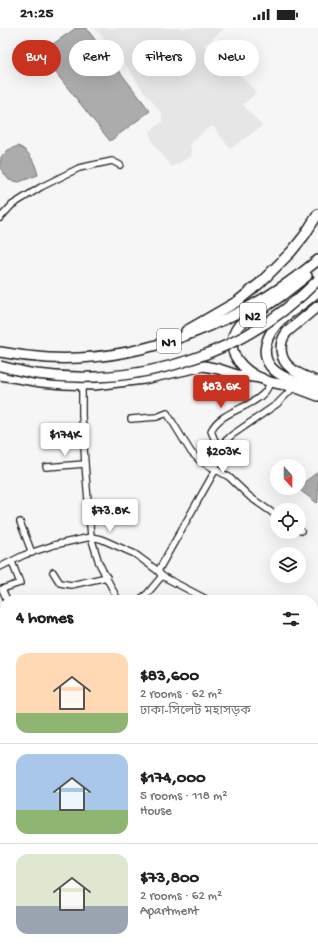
<!DOCTYPE html>
<html lang="en">
<head>
<meta charset="utf-8">
<style>
	body { margin:0; font-family:"Gochi Hand","Noto Sans Bengali",sans-serif; background:#f2f2f2; color:#202124; height:100vh; display:flex; flex-direction:column; font-size:15px; white-space:nowrap }
	* { box-sizing:border-box; margin:0 }
	p { font-size:13px; color:#757577 }
	.icon { flex:none; width:22px; height:22px; fill:none; stroke:currentColor; stroke-width:2; stroke-linecap:round; stroke-linejoin:round }
	.map { position:relative; flex:1; overflow:hidden }
	.panel { position:absolute; left:0px; top:567px; width:318px; height:356px; display:flex; flex-direction:column; background:#fff; border-radius:16px 16px 0 0; box-shadow:0 4px 16px #0002 }
	.panel>* { flex:none }
	.top-card { position:absolute; left:12px; top:12px; width:294px; height:36px; display:flex; gap:8px }
	.needle { width:26px; rotate:159deg }
	.buttons { position:absolute; left:270px; top:431px; display:grid; gap:8px }
	.buttons a { display:grid; place-items:center; width:36px; height:36px; border-radius:50%; background:#fff; box-shadow:0 4px 16px #0002; font-size:20px }
	.price { position:absolute; translate:-50% -34px; padding:0 9px; border-radius:4px; background:#fff; color:#222; font-size:13px; line-height:26px; filter:drop-shadow(0 1px 2px #0008) }
	.price::after { content:''; position:absolute; left:50%; top:24px; width:12px; height:9px; margin-left:-6px; background:inherit; clip-path:polygon(0 0,100% 0,50% 100%) }
	.price.on { background:#c8321e; color:#fff }
	ul { padding:0; list-style:none }
	li { display:flex; align-items:center; gap:12px; height:100px; padding:0 16px }
	li+li { border-top:1px solid #e0e0e0 }
	li span { display:grid; place-items:center; flex:none; width:112px; height:80px; border-radius:12px; color:#555 }
	li>.icon { margin-inline-start:auto }
	span .icon { width:48px; height:48px; fill:#fffc; stroke-width:1 }
	li b { font-size:17px }
	h2 { display:flex; justify-content:space-between; align-items:center; height:48px; padding:0 16px; font-size:17px }
	.chip { padding:0 14px; border-radius:18px; background:#fff; box-shadow:0 4px 16px #0002; font-size:14px; line-height:36px }
	.chip.on { background:#c8321e; color:#fff }
	.status { display:flex; justify-content:space-between; align-items:center; height:28px; padding:0 20px; background:#fff; direction:ltr }
	.status svg { height:11px; fill:currentColor }
	.map>svg:first-child { display:block }
	.built { fill:#e6e6e6 }
	.water { fill:#acacac; stroke:#727272 }
	.lines { fill:none; stroke-linecap:round; stroke-linejoin:round }
	.minor-casing { stroke:#1c1c1c; stroke-width:8 }
	.trunk-casing { stroke:#1c1c1c; stroke-width:12 }
	.minor { stroke:#fff; stroke-width:5.5 }
	.trunk { stroke:#fff; stroke-width:9 }
	.trunk-bridge-casing { stroke:#1c1c1c; stroke-width:12; stroke-linecap:butt }
	.trunk-bridge { stroke:#fff; stroke-width:9 }
	.labels { text-anchor:middle; stroke-width:3; stroke-linejoin:round; paint-order:stroke }
	.shield { fill:#fff; stroke:#606060; stroke-width:1 }
	.shield-label { font-size:14px; font-weight:bold; fill:#1c1c1c }
</style>
</head>
<body>
<div class="status"><b>21:25</b><svg viewBox="0 0 49 12"><path d="M0 12V9h3v3zM5 12V6h3v6zM10 12V3h3v9zM15 12V0h3v12zM26 1h20v11H26zM47 4h2v5h-2z"/></svg></div>
<div class="map">
<svg width="318" height="923" viewBox="0 0 318 923">
	<rect width="100%" height="100%" fill="#f6f6f6"/>
	<filter id="ink" filterUnits="userSpaceOnUse"><feTurbulence type="fractalNoise" baseFrequency=".025" numOctaves="2"/><feDisplacementMap in="SourceGraphic" scale="8" xChannelSelector="R" yChannelSelector="G"/><feConvolveMatrix kernelMatrix="1 2 1 2 8 2 1 2 1" color-interpolation-filters="sRGB"/></filter>
	<g filter="url(#ink)">
		<!-- built -->
		<path class="built" d="M94 0H225L204 17 218 39 234 31 241 34 245 39 240 47 256 64 252 69 243 77 262 98 230 121 213 98 207 101 190 116 192 128 172 139 153 115 149 104 162 94V86L153 74 143 63 135 50 120 29Z"/>
		<!-- water -->
		<g class="water">
			<path d="M76 0H86L150 83 110 113 40 25Z"/>
			<path d="M18 118C30 123 35 135 38 147L19 154 9 152 0 140 1 129 8 122Z"/>
			<path d="M318 444V474L317 475 297 460H299V458Z"/>
			<path d="M0 907H5V918H29L32 923H0Z"/>
			<path d="M94 918H129L133 923H96Z"/>
		</g>
		<g class="lines">
			<defs>
				<g id="minor">
					<path d="M0 190 12 177 41 159 79 140 112 133 120 137"/>
					<path d="M82 357V387L85 436 91 509 99 535 118 572"/>
					<path d="M131 391 157 389 167 385 191 424 199 432 229 449 250 469 277 488"/>
					<path d="M218 420 211 403C220 383 250 381 264 365 267 362 269 357 271 354"/>
					<path d="M46 439 85 436"/>
					<path d="M20 494 32 525"/>
					<path d="M299 502 301 503"/>
					<path d="M0 539 24 527 54 517 91 509 101 511 135 526 158 543 162 548 208 572"/>
					<path d="M158 543 216 441 219 419 232 407 277 376 294 359"/>
					<path d="M53 544 60 555 71 557 107 549"/>
					<path d="M7 572 2 561 20 555 12 534"/>
					<path d="M139 572 147 566 162 548"/>
					<path d="M0 627 5 626"/>
					<path d="M313 657 318 663"/>
					<path d="M0 664 5 676"/>
					<path d="M0 691 5 689"/>
					<path d="M313 706 318 703"/>
					<path d="M0 782 5 779"/>
					<path d="M0 831 5 840"/>
					<path d="M0 850 5 847"/>
					<path d="M313 900 315 889"/>
					<path d="M177 918 181 923"/>
					<path d="M257 918 262 923"/>
					<path d="M82 923 84 918"/>
					<path d="M311 923V918"/>
				</g>
				<g id="trunk">
					<path d="M307 248 284 266 239 297C219 324 246 346 270 354 278 356 287 357 294 359 302 362 310 365 318 368"/>
					<path d="M318 278 287 304C278 315 279 332 292 341 299 347 310 350 318 354"/>
					<path d="M186 303 238 273 260 255 291 224 304 208 318 186"/>
					<path d="M0 324C16 327 32 329 48 330 144 335 245 292 318 232"/>
					<path d="M0 347 41 354 64 356 94 357 144 351 204 338 219 341 237 347 261 350"/>
					<path d="M318 361C304 356 286 352 275 343 257 328 267 305 281 292 293 282 307 274 318 263"/>
				</g>
			</defs>
			<!-- minor casing -->
			<use href="#minor" class="minor-casing"/>
			<!-- trunk casing -->
			<use href="#trunk" class="trunk-casing"/>
			<!-- minor -->
			<use href="#minor" class="minor"/>
			<!-- trunk -->
			<use href="#trunk" class="trunk"/>
			<defs>
				<path id="trunk-bridge" d="M0 338C12 341 24 344 36 346 139 360 245 327 318 252"/>
			</defs>
			<!-- trunk-bridge casing -->
			<use href="#trunk-bridge" class="trunk-bridge-casing"/>
			<!-- trunk-bridge -->
			<use href="#trunk-bridge" class="trunk-bridge"/>
		</g>
	</g>
	<g class="labels">
		<!-- shield labels -->
		<g class="shield">
			<rect x="240" y="275" width="26" height="24" rx="3"/>
			<rect x="157" y="301" width="24" height="24" rx="3"/>
		</g>
		<g class="shield-label">
			<text x="253" y="292">N2</text>
			<text x="169" y="318">N1</text>
		</g>
	</g>
</svg>
<div class="buttons">
<a><svg class="needle" viewBox="-14 -14 28 28"><path d="M0-13l5 13h-10z" fill="#e53935"/><path d="M0 13l5-13h-10z" fill="#757577"/></svg></a>
<a><svg class="icon" aria-label="locate" viewBox="0 0 24 24"><circle cx="12" cy="12" r="6"/><path d="M12 2v4M12 18v4M2 12h4M18 12h4"/></svg></a>
<a><svg class="icon" aria-label="layers" viewBox="0 0 24 24"><path d="M12 4l9 5-9 5-9-5zM3 14l9 5 9-5"/></svg></a>
</div>
<b class="price on" style="left:221px;top:381px">$83.6K</b>
<b class="price" style="left:65px;top:429px">$174K</b>
<b class="price" style="left:223px;top:446px">$203K</b>
<b class="price" style="left:110px;top:505px">$73.8K</b>
<div class="top-card">
<a class="chip on">Buy</a>
<a class="chip">Rent</a>
<a class="chip">Filters</a>
<a class="chip">New</a>
</div>
<section class="panel">
<h2>4 homes<svg class="icon" aria-label="filters" viewBox="0 0 24 24"><path d="M4 7h16M4 17h16"/><circle cx="9" cy="7" r="2"/><circle cx="15" cy="17" r="2"/></svg></h2>
<ul>
<li><span style="background:linear-gradient(#ffd9b3 75%,#8fb573 0)"><svg class="icon" aria-label="home" viewBox="0 0 24 24"><path d="M3 11l9-7 9 7M6 9v11h12V9"/></svg></span><div><b>$83,600</b><p>2 rooms · 62 m²</p><p>ঢাকা-সিলেট মহাসড়ক</p></div></li>
<li><span style="background:linear-gradient(#a9c7e8 70%,#8fb573 0)"><svg class="icon" aria-label="home" viewBox="0 0 24 24"><path d="M3 11l9-7 9 7M6 9v11h12V9"/></svg></span><div><b>$174,000</b><p>5 rooms · 118 m²</p><p>House</p></div></li>
<li><span style="background:linear-gradient(#dfe7d0 65%,#9aa5b1 0)"><svg class="icon" aria-label="home" viewBox="0 0 24 24"><path d="M3 11l9-7 9 7M6 9v11h12V9"/></svg></span><div><b>$73,800</b><p>2 rooms · 62 m²</p><p>Apartment</p></div></li>
</ul>
</section>
</div>
</body>
</html>
